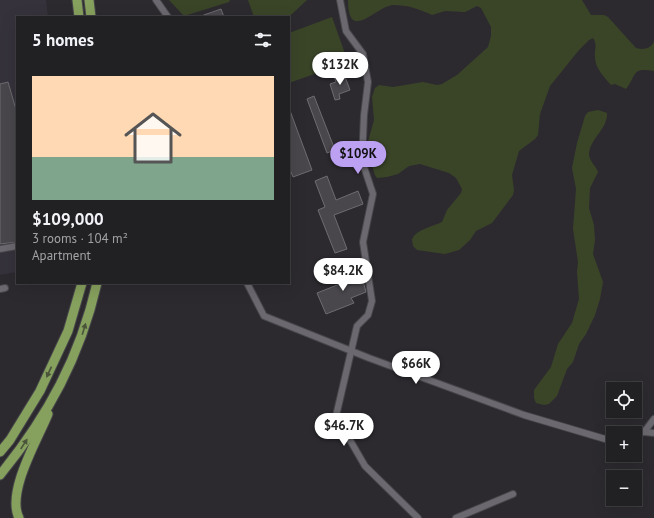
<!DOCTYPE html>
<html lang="en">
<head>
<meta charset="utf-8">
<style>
	body { margin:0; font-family:"PT Sans",sans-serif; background:#29282b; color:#f1f3f6; height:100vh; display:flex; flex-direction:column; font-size:15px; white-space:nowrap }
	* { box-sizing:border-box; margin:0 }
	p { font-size:13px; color:#a2a3a6 }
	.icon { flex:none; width:22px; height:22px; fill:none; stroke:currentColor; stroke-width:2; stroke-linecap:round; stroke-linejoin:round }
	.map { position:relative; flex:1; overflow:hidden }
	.side { position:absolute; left:16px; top:16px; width:274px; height:268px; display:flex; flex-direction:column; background:#212023; border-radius:0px; box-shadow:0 4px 16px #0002,0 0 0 1px #3e3e41 }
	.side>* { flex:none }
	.controls { position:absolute; left:606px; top:382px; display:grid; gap:8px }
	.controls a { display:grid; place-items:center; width:36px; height:36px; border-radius:0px; background:#212023; box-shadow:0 4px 16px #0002,0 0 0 1px #3e3e41; font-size:20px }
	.price { position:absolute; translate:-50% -34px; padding:0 9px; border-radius:14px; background:#fff; color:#222; font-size:13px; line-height:26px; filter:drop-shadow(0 1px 2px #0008) }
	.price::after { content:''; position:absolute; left:50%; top:24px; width:12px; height:9px; margin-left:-6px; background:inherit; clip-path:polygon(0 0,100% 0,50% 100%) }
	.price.on { background:#bca0f2; color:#111 }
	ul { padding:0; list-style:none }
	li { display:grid; align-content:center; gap:8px; height:212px; padding:0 16px }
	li+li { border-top:1px solid #3e3e41 }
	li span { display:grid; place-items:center; height:124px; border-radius:0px; color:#555 }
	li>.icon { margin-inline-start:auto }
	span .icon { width:72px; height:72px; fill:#fffc; stroke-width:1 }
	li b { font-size:17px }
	h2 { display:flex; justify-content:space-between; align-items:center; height:48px; padding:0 16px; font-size:17px }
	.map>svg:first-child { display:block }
	.built { fill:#35323c }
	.green { fill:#3a4528 }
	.building { fill:#49474c; stroke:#6e6c71 }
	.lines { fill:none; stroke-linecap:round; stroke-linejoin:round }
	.minor-casing { stroke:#47464a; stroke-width:8 }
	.highway-casing { stroke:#47464a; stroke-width:11 }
	.minor { stroke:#6b696f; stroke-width:6 }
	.highway { stroke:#86a05d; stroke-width:9 }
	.oneway { fill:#4a543b }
</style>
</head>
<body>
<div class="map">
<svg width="654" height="518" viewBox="0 0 654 518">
	<rect width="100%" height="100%" fill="#2c2a2f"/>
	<!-- built -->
	<path class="built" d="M0 0H46L48 17H17V272L0 275Z"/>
	<!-- green -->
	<g class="green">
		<path d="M169 0H230L229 2 184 16Z"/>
		<path d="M248 0H307L292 14 286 17H254Z"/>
		<path d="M348 0H582L591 15H604L608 17 636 48C644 50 650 49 654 42V71C631 67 637 75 626 89L615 84 611 85C604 77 595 68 595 57 594 49 598 46 593 38L589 40 579 50 550 86 540 114 538 135 535 139 519 151 512 175 514 190 513 195 492 223 476 231 470 240 459 250 445 254 417 250 413 246 412 239C417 229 432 227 442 222L447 210 461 193 462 189 456 178 449 173 420 164 409 166 398 174 387 177 377 178 375 175 366 149 374 120 372 97 375 88 379 85 393 87 423 82 437 85 442 84 457 75 488 47 491 36V27L481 8 477 6 465 12 445 11 432 15C419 9 408 5 393 5 376 6 348 44 348 0Z"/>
		<path d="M332 17 348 62 289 83V33Z"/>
		<path d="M598 110 607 113C608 129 589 139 589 155 590 162 596 166 598 172L590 188 589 208 594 225 595 240 593 254 603 282 600 299 595 315 586 334 579 344 573 362 567 369 557 396 549 404 544 405 536 403 534 398V390L551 367 558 344 572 323 579 299 577 272 578 262 573 229 576 189 572 168 577 143 585 116 588 112Z"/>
	</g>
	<!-- building -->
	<g class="building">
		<path d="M221 9 224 17H201V16Z"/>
		<path d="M344 74 350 90 339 94 340 99 335 100 330 84 336 82 334 77Z"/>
		<path d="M8 82 17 113V242L0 244V84Z"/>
		<path d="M314 96 335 150 327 153 307 99Z"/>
		<path d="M289 108 312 170 293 177 289 167Z"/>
		<path d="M327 176 336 200 358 191 363 204 334 215 347 249 335 253 318 210 325 207 315 181Z"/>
		<path d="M359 266 366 292 351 298 354 303 326 314 317 293 350 280 347 271Z"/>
	</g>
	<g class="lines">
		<defs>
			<g id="minor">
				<path d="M156 0 168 17"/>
				<path d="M340 0 346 31 363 54 368 82 364 115 362 161 373 194 363 242 372 301 368 315 357 326 336 416 365 466 418 518"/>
				<path d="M0 249 17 246"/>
				<path d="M247 283 264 316 369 358 524 415 605 439 613 438"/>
				<path d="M0 289 5 288"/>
				<path d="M644 432 654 433"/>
				<path d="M635 434 644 432 654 419"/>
				<path d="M456 518 513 494"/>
			</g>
			<g id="highway">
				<path d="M77 0 79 17"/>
				<path d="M89 0 91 17"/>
				<path d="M0 452 10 440 40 391 68 331 82 283"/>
				<path d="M0 475C48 416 80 357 97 283"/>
				<path d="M19 518C6 492 38 439 48 414"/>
			</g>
		</defs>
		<!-- minor casing -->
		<use href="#minor" class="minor-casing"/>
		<!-- highway casing -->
		<use href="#highway" class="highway-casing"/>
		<!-- minor -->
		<use href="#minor" class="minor"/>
		<!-- highway -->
		<use href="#highway" class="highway"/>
	</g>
	<!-- one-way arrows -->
	<defs><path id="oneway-solid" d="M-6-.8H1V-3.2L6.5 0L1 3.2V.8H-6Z"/></defs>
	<g class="oneway">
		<use href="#oneway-solid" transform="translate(84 329) rotate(-73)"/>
		<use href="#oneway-solid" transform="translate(49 372) rotate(115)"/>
		<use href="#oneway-solid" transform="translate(24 444) rotate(-57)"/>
	</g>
</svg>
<div class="controls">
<a><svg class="icon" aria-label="locate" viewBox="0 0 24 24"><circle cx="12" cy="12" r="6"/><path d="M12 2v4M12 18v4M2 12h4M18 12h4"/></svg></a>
<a>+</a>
<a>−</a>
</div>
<b class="price" style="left:340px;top:86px">$132K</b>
<b class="price on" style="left:358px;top:175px">$109K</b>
<b class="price" style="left:343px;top:292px">$84.2K</b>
<b class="price" style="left:416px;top:385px">$66K</b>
<b class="price" style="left:344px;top:447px">$46.7K</b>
<section class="side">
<h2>5 homes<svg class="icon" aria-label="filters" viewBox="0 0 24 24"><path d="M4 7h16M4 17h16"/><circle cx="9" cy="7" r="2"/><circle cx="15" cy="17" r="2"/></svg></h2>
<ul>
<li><span style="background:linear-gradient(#ffd9b3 65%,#7fa58c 0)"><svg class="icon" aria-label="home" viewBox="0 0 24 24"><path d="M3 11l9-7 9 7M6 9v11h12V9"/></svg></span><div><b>$109,000</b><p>3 rooms · 104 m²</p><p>Apartment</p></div></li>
</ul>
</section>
</div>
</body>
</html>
